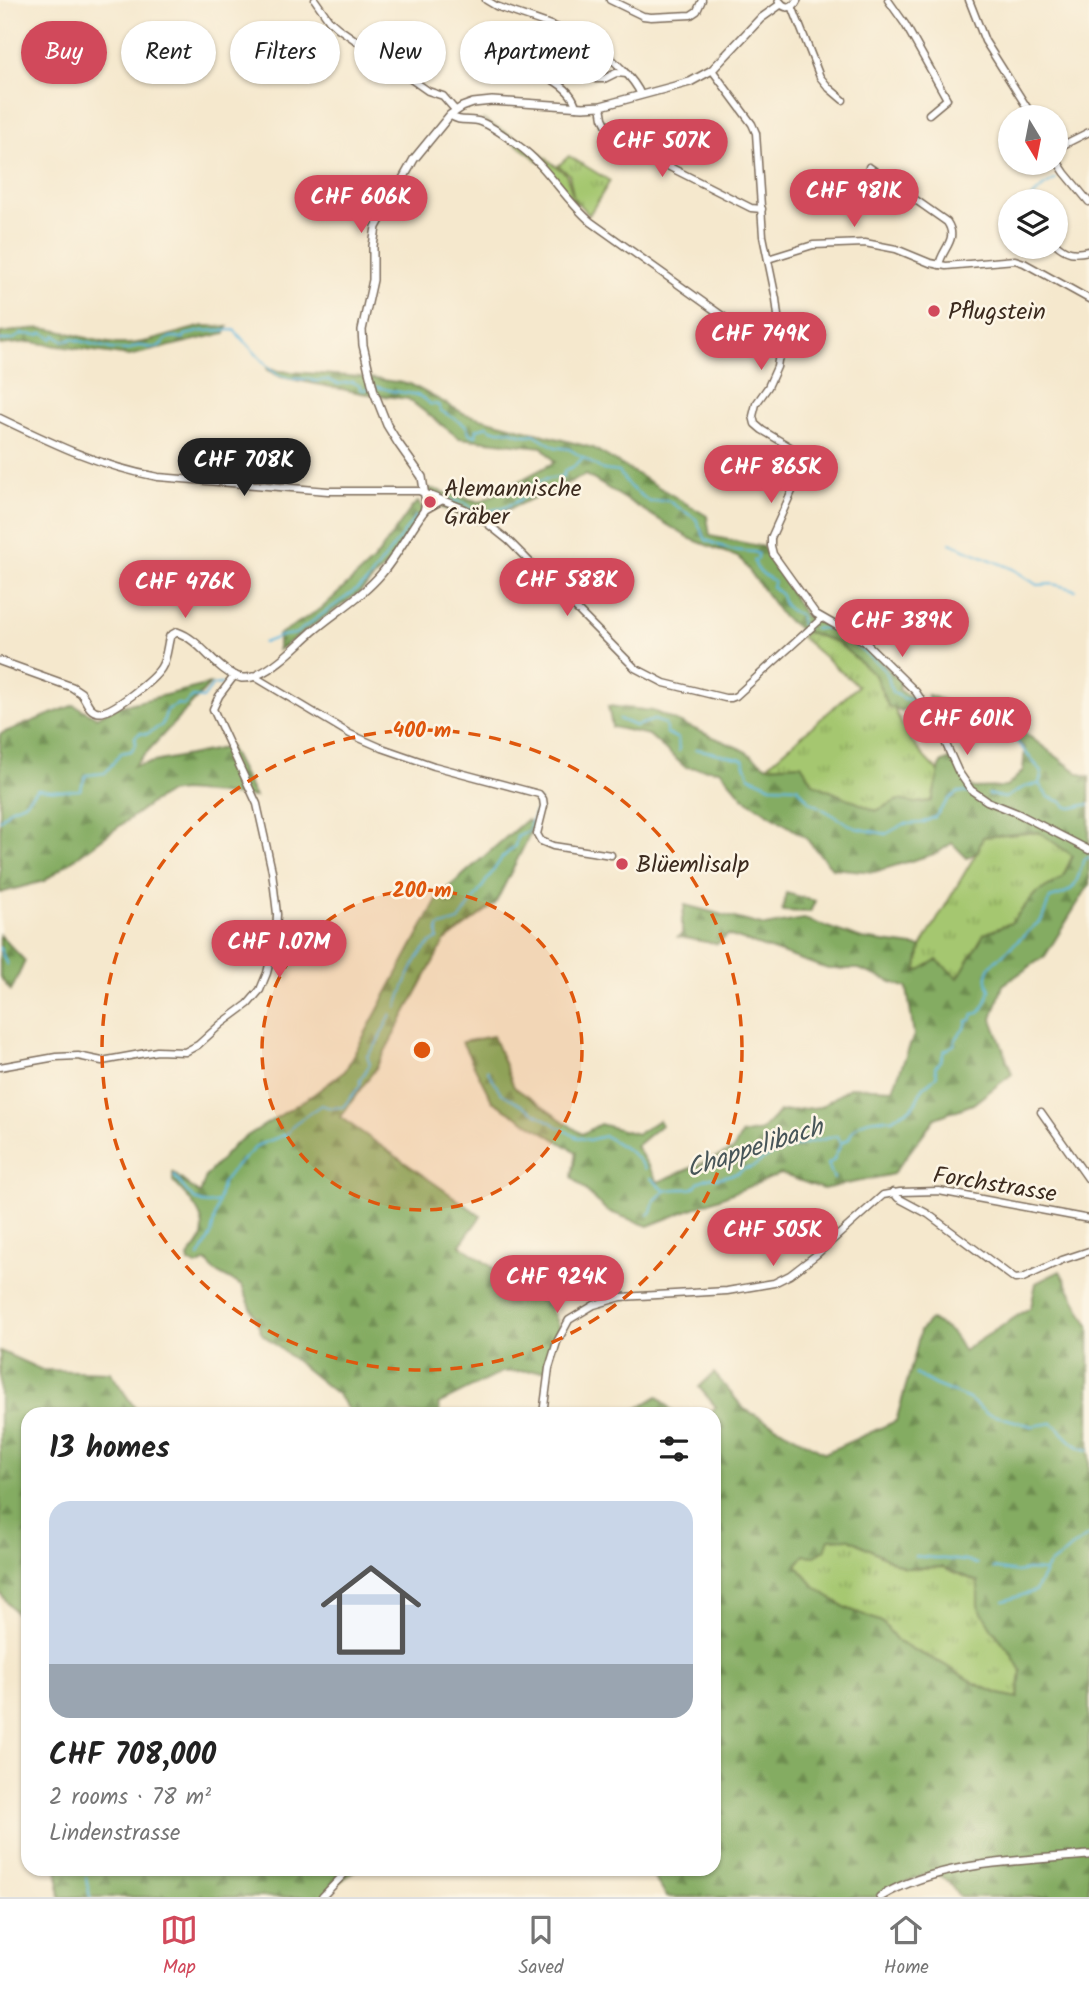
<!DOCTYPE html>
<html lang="en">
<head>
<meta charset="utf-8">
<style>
	body { margin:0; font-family:Kalam,sans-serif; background:#f6f6f6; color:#222; height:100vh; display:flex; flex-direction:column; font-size:26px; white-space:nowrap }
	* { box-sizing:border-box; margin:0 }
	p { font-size:23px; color:#767676 }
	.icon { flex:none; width:38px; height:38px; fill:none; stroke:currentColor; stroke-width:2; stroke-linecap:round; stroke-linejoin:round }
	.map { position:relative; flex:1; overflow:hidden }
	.details { position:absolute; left:21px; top:1407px; width:700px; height:469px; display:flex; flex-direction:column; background:#fff; border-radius:21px; box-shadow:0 2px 5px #0004 }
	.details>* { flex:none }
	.guide { position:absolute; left:21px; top:21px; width:700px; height:63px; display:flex; gap:14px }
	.needle { width:46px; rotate:170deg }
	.fabs { position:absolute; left:998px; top:105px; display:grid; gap:14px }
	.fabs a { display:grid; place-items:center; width:70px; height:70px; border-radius:50%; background:#fff; box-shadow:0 2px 5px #0004; font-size:35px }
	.price { position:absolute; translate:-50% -60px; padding:0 16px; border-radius:24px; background:#d1495b; color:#fff; font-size:23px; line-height:46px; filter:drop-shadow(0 2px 4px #0008) }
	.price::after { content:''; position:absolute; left:50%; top:42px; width:21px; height:16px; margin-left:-10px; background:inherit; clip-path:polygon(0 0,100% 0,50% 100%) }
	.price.on { background:#222; color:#fff }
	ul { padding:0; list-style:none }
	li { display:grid; align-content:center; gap:14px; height:371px; padding:0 28px }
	li span { display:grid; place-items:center; height:217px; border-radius:21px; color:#555 }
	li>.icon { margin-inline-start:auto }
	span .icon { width:126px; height:126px; fill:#fffc; stroke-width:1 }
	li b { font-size:30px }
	h2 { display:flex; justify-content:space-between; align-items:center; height:84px; padding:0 28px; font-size:30px }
	.chip { padding:0 24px; border-radius:32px; background:#fff; box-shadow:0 2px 5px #0004; font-size:24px; line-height:63px }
	.chip.on { background:#d1495b; color:#fff }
	.dock { display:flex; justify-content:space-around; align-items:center; height:98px; border-top:2px solid #e0e0e0; background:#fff; font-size:19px; color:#767676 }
	.dock a { display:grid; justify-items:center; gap:4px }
	.dock .on { color:#d1495b }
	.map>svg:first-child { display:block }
	.grass { fill:url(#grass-tufts); stroke:#707847; stroke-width:2 }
	.forest { fill:url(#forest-firs); stroke:#606b40; stroke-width:2; fill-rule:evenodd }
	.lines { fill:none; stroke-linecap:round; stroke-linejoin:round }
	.stream { stroke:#63b9e0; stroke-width:2 }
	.minor-casing { stroke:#7c6c5b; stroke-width:9 }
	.tertiary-casing { stroke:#7c6c5b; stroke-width:10 }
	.minor { stroke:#fff; stroke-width:6 }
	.tertiary { stroke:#fff; stroke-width:7 }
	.ring { fill:none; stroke:#df570d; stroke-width:3.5; stroke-dasharray:12 9 }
	.poi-dot { fill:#d1495b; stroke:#fcf5e5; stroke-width:2.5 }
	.labels { text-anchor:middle; stroke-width:5; stroke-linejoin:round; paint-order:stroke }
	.poi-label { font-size:24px; fill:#3b2a1e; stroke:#fcf5e5; text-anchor:start }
	.street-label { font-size:24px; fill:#3b2a1e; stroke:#fcf5e5 }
	.water-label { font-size:26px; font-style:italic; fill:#475558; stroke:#fcf5e5 }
	.centre { fill:#df570d; stroke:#fcf5e5; stroke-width:3.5 }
	.ring-label { font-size:21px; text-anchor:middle; font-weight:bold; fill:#df570d; stroke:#fcf5e5; stroke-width:5; stroke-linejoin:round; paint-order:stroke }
</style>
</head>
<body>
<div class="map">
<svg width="1089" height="1897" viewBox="0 0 1089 1897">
	<defs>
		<pattern id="grass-tufts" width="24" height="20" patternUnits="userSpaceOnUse" patternTransform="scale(1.75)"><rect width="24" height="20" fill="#a5c770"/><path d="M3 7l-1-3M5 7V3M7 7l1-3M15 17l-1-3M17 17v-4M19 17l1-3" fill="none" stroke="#88a25b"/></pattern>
		<pattern id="forest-firs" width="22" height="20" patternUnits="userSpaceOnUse" patternTransform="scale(1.75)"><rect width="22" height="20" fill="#84ac62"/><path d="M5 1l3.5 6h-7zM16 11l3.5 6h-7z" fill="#6d8c50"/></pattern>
	</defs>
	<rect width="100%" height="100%" fill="#fcf5e5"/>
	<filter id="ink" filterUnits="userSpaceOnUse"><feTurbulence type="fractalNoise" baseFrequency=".0143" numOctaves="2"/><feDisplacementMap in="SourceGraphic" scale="14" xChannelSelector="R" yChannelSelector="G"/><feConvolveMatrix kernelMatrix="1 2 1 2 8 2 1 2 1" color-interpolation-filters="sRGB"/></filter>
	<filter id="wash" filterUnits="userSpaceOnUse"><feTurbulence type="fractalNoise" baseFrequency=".00686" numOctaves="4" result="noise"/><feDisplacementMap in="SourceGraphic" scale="28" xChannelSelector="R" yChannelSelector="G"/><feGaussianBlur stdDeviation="1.57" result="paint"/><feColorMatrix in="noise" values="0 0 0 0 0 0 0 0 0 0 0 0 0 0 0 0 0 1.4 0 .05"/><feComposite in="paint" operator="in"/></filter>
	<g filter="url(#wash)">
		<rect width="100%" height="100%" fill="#f5e8cd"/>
		<!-- grass -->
		<g class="grass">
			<path d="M482 119 530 146 566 174 576 205 543 164Z"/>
			<path d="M569 156 610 181 589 215 574 199 569 174 558 166Z"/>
			<path d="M806 632 837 642 875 675 888 706 894 708C905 734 918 753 939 772L932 801 916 803 898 800 876 811 814 784 801 764 767 766 858 686 801 637Z"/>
			<path d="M1039 832 1073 855 1062 878 1035 894 1011 923 984 934 958 978 916 973 921 947 977 852 983 837Z"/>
			<path d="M848 1537 905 1568 943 1567 979 1582 990 1626 1011 1653 1021 1671 1018 1698 999 1694 976 1684 941 1663 899 1643 882 1622 846 1608 815 1587 796 1565 804 1555 829 1538Z"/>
		</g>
		<!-- forest -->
		<g class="forest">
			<path d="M204 326 228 327 225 333 129 356 30 342 0 345V333C18 331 37 326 54 330 76 334 96 343 118 344 148 345 175 332 204 326Z"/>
			<path d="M267 367 279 371 362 377 410 384 465 414 593 448 707 516 710 536 763 547 805 616 852 637 872 652 900 681 899 690 911 697 914 702 902 711 888 706 875 675 837 642 801 630 783 617 740 558 691 539 586 475 477 523 431 503 429 488 480 502 555 462 542 447 459 438 408 399 361 393 281 377 268 370Z"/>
			<path d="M418 502 424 511 392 560 360 592 278 650V635L322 608 374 560 413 506Z"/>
			<path d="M210 684 134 766 229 747 255 797 183 791 168 793 151 803 44 881 0 893V734L74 705 96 717 117 707Z"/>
			<path d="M928 695 956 705 965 719 1010 722 1080 774 1089 777V885L1045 956 1003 985 992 1019 1012 1074 973 1104 935 1118 893 1174 823 1189 781 1174 648 1226 607 1211 572 1177 576 1152 492 1101 462 1042 493 1036 514 1087 582 1134 600 1124 637 1134 659 1120 661 1125 636 1146 658 1182 733 1150 741 1135 761 1131 779 1112 820 1107 851 1087 893 1089 914 1035 907 988 859 969H828L728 935 717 944 678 937 682 934V919L685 905 765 926 804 919 862 939 921 947 916 972 937 960 958 978 984 934 1011 923 1035 894 1062 878 1073 856 1039 832 983 837 977 852 967 858 952 843 937 853 874 872 832 868 805 837 744 798 720 770 685 767 649 735 612 727 608 706 653 711 743 750 767 766 801 764 814 784 876 811 898 800 916 803 932 801 941 763 953 757 972 788 1006 787 1023 771 1025 748 1006 734 983 729 963 728 929 709Z"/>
			<path d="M526 820 535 824 495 904 444 942 376 1068 340 1117 481 1216 460 1245 550 1307 559 1327 545 1370 502 1372 438 1404 440 1414H351L338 1395 262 1334 242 1286 214 1271 207 1261 196 1266 189 1262 188 1257C193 1251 198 1246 201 1239 210 1216 186 1196 173 1181V1173L200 1194 206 1176 236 1143 314 1094 345 1071 439 896Z"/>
			<path d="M786 893 815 901 810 912 782 911Z"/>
			<path d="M0 935 25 961 11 991 0 977Z"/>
			<path d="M1060 1271 1089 1326V1897H960L947 1880 933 1872 892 1887 875 1897H667L648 1869H714V1414H708L716 1407 699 1387 714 1373 744 1409 825 1453 896 1421 915 1354 920 1331 930 1320C950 1329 954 1333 963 1351L1031 1307 1036 1283ZM848 1538 905 1568 943 1567 978 1582V1606L990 1626 1011 1653 1021 1671 1018 1698 999 1694 976 1684 941 1663 899 1643 882 1622 846 1608 815 1587 796 1565 804 1555 815 1556 825 1550 829 1539Z"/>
			<path d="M0 1351 42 1370 110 1372 139 1414H28V1628L0 1593Z"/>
			<path d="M658 1396 675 1414H628Z"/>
			<path d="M57 1869H358L338 1883 323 1897H60Z"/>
		</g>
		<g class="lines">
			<!-- stream -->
			<g class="stream">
				<path d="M1028 201 1043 187 1056 179"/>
				<path d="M1010 217 1002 227 1010 239"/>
				<path d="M1011 252V247"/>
				<path d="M0 340H12L22 334 38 335 44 333 52 339 55 335C61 341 65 342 72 339L111 349 129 350C141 341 145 350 157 347 163 345 165 338 172 337 176 337 180 338 184 338L185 335 203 331 234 330 270 369 278 375 292 379H309L314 381 328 380 338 384 353 382 360 386V389L365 390 370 387"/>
				<path d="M376 387C382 387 386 390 393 391 407 394 419 392 430 404L438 405 441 411 457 420 466 426 470 434 476 436 477 429 487 426C496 434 501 428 510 431 519 433 524 437 534 434L555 447 569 449 603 470 619 472 629 486 650 502 667 500 696 519 706 540 731 550 754 552 758 554V558L754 561C757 572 764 575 774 581L772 587 781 594C783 606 788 610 800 615L801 624 807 627"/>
				<path d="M449 500 464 503 484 517 489 515 492 510 504 508 535 492 533 485 543 480 564 476V471L573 467 583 458"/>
				<path d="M950 543 1013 569 1037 585 1053 584 1076 590"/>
				<path d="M814 629 828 628 846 638 883 668 888 677 892 692 905 699 917 700"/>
				<path d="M263 643 281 636 295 634 367 582 416 516"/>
				<path d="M923 700 927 699 946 712 956 726 984 736 1003 733 1011 735 1042 772 1039 784 1048 797 1062 802 1067 807 1072 808 1089 804"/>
				<path d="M619 719 635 726 654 720 665 724 667 733 678 739 679 751"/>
				<path d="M696 749 743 759 749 776 771 786 797 787 809 801 855 828 886 834 904 824 922 823 935 817 949 799 959 792 970 793"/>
				<path d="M988 794 1005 798 1026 786 1039 784"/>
				<path d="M0 820 10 809 24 803 37 789 61 791 80 790 86 775 105 773 121 753 131 751 136 744 135 737 140 733 147 734 162 725 167 710 178 704 184 705 193 697 203 698 213 685 222 684"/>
				<path d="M0 948 7 965"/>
				<path d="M397 1007C404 986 417 947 438 939V927L459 921 502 858 515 846 517 837 528 831 539 801"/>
				<path d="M487 1070 501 1093 576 1137 589 1140 605 1136C621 1146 635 1152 645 1169"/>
				<path d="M174 1176C187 1190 196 1210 217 1202"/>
				<path d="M651 1178 665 1191C675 1188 684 1190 694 1188L698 1182 711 1177 718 1178 738 1173 744 1169 753 1167 767 1157 796 1146 837 1136 841 1143 849 1139C854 1119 874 1118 892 1119 898 1114 907 1112 912 1107 918 1102 919 1092 924 1087 929 1082 933 1081 937 1075L935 1067 941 1061 944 1051 954 1045C956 1034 966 1031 967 1021L971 1020 973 1014 979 1013C984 1008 989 997 990 990 985 981 986 974 991 965L1042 919 1050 898C1078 891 1075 885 1084 860L1089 857"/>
				<path d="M834 1179 828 1164 833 1161 841 1144"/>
				<path d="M648 1215 651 1212 654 1201 665 1191"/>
				<path d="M199 1257 211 1235 222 1184 233 1169 258 1145 287 1134 294 1124 321 1105 331 1108 343 1107 360 1086V1080L370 1064 367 1056 376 1045 391 1014"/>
				<path d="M915 1374 935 1385 969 1399 986 1413 1032 1426 1052 1423C1065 1432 1072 1448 1089 1450"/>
				<path d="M915 1556 965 1561 977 1564"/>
				<path d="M993 1568 1016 1572 1027 1570 1044 1571"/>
				<path d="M1004 1601 1035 1591 1048 1566 1089 1535"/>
				<path d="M86 1878 90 1897"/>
			</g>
		</g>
	</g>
	<g filter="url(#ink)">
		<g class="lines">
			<defs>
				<g id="minor">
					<path d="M315 0 329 20 338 28 428 91 443 96 456 111"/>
					<path d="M486 0 496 6C543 24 585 30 622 69 629 76 637 85 641 95"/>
					<path d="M610 0 643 16 651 17 691 15 697 11 702 0"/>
					<path d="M888 0 905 24 947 99 929 114"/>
					<path d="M969 0 985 41 1033 117"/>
					<path d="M792 6 820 77 829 88 843 100"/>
					<path d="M550 53 563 56 574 62 583 72 596 79H604L616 73 627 74"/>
					<path d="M494 55C518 65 571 79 576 107"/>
					<path d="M712 70 752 124 756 133 763 236 776 299 781 341 777 367 768 387 756 404 753 416 755 424 762 430 792 448 798 456 800 467 797 480 771 538V546L773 554 816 614 865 642 916 692 937 724 958 771 971 790 987 801 1017 813 1089 850"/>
					<path d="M601 106 603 118 608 128 626 145 751 208 762 209"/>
					<path d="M450 115C459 123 470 118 481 122 494 127 508 138 519 146 548 167 564 199 591 222L780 357"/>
					<path d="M1055 149 1089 132"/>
					<path d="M1055 158 1065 173 1089 202"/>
					<path d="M869 167 947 222C959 240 942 248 939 265"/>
					<path d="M1055 243C1067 254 1074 254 1089 251"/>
					<path d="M768 259 813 245 865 243 896 249 930 263 946 266 1015 260 1024 263 1089 299"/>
					<path d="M0 418C54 444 99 466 158 477L328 491H419L465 509 479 517 509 541 635 668 664 683 725 698H731L736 696 821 619"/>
					<path d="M425 510 441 501"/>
					<path d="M255 677 350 734 382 748 434 766 539 794 543 799 544 806 537 834 541 841 553 846 611 855"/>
					<path d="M0 1067 56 1057 78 1056 102 1061 157 1051 185 1052 198 1045 221 1024 248 1004 260 990 267 973 276 936 277 914 272 871 257 804 213 709 219 696 235 675"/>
					<path d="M1041 1112 1089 1180"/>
					<path d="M893 1192 898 1198 928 1214 1015 1279 1023 1278 1062 1260 1089 1251"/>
					<path d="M543 1414 549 1368 557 1342 569 1320 594 1305 621 1297 727 1291 774 1283 790 1275 816 1255 883 1195 900 1192 939 1191 1089 1219"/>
					<path d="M322 1897 349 1869"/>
				</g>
				<g id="tertiary">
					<path d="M779 1C784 9 793 9 797 0"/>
					<path d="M0 661 72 687C75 689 78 691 81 693 87 700 88 711 99 712 112 714 154 679 161 668 167 659 167 646 170 636L177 632C202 640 217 673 242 678 247 678 253 678 257 675 278 666 295 647 312 632 335 612 362 597 382 573 398 554 409 531 424 511L426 503 422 477 398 443 387 425 374 392 369 371 363 345 362 330 373 280V246L376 227 414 159 450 115 462 107 473 103 492 101 583 107 601 106 690 82 712 70 760 19 781 4"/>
					<path d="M880 1897C937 1862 1024 1860 1089 1855"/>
				</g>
			</defs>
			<!-- minor casing -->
			<use href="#minor" class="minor-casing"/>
			<!-- tertiary casing -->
			<use href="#tertiary" class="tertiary-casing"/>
			<!-- minor -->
			<use href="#minor" class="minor"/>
			<!-- tertiary -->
			<use href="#tertiary" class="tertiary"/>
		</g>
	</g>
	<!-- distance rings -->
	<circle cx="422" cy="1050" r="160" fill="#df570d" fill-opacity=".12"/>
	<g class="ring">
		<circle cx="422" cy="1050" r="160"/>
		<circle cx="422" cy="1050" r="320"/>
	</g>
	<!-- markers -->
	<g class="poi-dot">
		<circle cx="934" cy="311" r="7"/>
		<circle cx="430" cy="502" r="7"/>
		<circle cx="622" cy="864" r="7"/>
	</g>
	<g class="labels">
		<!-- poi labels -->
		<g class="poi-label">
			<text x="948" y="319">Pflugstein</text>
			<text x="444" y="496">Alemannische<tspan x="444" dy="28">Gräber</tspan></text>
			<text x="636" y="872">Blüemlisalp</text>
		</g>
		<!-- street labels -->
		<g class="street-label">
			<text transform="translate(995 1184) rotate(9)" y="8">Forchstrasse</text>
		</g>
		<!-- water labels -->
		<g class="water-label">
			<text transform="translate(754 1147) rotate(-18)" y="9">Chappelibach</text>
		</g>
	</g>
	<circle cx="422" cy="1050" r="10" class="centre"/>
	<g class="ring-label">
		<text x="422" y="737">400 m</text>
		<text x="422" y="897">200 m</text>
	</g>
</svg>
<div class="fabs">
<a><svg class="needle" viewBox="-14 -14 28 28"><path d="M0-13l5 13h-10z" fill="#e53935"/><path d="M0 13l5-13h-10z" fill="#767676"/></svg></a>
<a><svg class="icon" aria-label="layers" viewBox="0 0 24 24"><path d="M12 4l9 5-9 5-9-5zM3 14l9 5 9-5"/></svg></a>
</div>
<b class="price" style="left:662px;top:179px">CHF 507K</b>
<b class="price" style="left:854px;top:229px">CHF 981K</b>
<b class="price" style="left:361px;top:235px">CHF 606K</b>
<b class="price" style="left:761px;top:372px">CHF 749K</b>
<b class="price on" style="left:244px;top:498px">CHF 708K</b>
<b class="price" style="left:771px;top:505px">CHF 865K</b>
<b class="price" style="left:567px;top:618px">CHF 588K</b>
<b class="price" style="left:185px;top:620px">CHF 476K</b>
<b class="price" style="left:902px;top:659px">CHF 389K</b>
<b class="price" style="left:967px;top:757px">CHF 601K</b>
<b class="price" style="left:279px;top:980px">CHF 1.07M</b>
<b class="price" style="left:773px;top:1268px">CHF 505K</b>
<b class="price" style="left:557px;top:1315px">CHF 924K</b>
<div class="guide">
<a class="chip on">Buy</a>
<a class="chip">Rent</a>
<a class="chip">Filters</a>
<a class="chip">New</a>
<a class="chip">Apartment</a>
</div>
<section class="details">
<h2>13 homes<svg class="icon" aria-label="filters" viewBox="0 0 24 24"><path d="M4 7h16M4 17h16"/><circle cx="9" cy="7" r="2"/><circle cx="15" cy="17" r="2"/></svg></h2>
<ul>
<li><span style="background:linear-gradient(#c9d6e8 75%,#9aa5b1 0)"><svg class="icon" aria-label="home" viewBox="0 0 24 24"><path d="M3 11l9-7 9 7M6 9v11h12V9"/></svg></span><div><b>CHF 708,000</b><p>2 rooms · 78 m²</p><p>Lindenstrasse</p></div></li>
</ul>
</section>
</div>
<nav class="dock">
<a class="on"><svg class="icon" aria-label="map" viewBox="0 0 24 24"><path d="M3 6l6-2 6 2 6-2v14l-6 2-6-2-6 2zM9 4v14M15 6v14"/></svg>Map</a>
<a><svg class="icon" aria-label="saved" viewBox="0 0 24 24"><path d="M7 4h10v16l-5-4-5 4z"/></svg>Saved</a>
<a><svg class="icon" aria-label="home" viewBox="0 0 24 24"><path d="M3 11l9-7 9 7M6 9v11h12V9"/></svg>Home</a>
</nav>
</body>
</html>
